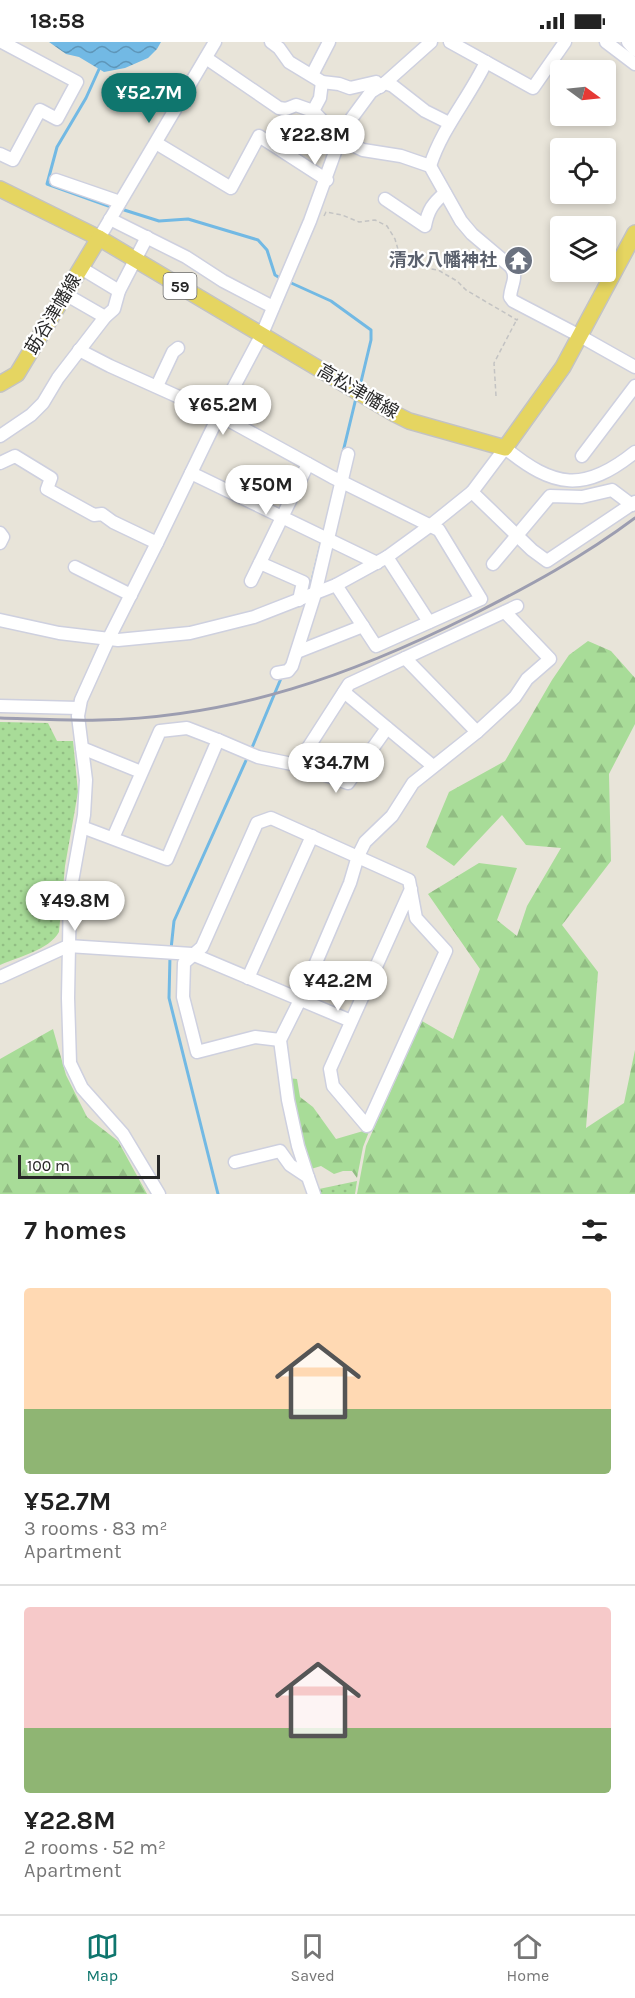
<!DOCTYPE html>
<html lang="en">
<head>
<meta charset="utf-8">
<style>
	body { margin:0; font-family:Karla,"Noto Sans JP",sans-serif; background:#f6f6f6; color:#222; height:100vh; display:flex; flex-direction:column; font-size:22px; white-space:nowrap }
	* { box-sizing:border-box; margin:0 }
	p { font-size:20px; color:#767676 }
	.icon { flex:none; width:33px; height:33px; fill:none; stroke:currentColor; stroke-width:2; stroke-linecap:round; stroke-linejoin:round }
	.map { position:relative; height:1152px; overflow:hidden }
	.drawer { display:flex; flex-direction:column; background:#fff; flex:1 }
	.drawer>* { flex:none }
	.needle { width:39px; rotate:105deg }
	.buttons { position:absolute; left:550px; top:18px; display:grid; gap:12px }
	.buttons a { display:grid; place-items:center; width:66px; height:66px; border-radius:6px; background:#fff; box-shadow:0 3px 9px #0003; font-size:30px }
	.scale { position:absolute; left:18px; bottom:15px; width:142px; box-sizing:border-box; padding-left:6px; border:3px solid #272727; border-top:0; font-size:16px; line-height:21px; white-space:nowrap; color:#272727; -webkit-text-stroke:4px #fff; paint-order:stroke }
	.price { position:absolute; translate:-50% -51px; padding:0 14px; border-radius:21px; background:#fff; color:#222; font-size:20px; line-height:39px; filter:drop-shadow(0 2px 3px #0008) }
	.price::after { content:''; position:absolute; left:50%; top:36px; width:18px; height:14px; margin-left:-9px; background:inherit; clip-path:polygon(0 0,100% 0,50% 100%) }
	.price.active { background:#0f766e; color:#fff }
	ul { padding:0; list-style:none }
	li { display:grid; align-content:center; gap:12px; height:318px; padding:0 24px }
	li+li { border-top:2px solid #e0e0e0 }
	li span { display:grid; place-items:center; height:186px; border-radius:6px; color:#555 }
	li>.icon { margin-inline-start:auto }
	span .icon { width:108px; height:108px; fill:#fffc; stroke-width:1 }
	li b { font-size:26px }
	h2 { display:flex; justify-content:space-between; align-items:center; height:72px; padding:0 24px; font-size:26px }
	.status { display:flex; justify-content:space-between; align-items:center; height:42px; padding:0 30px; background:#fff; direction:ltr }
	.status svg { height:16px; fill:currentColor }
	.tabs { display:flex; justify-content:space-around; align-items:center; height:84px; border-top:2px solid #e0e0e0; background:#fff; font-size:16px; color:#767676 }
	.tabs a { display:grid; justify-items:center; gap:3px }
	.tabs .active { color:#0f766e }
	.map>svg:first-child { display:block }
	.grass { fill:url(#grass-dots) }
	.forest { fill:url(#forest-firs) }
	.water { fill:url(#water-waves) }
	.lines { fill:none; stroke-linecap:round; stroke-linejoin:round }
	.stream { stroke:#72b9e4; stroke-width:3 }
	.minor-casing { stroke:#ced0df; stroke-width:15 }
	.major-casing { stroke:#c3c3c3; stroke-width:18 }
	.path { stroke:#c3c3c3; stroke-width:1.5; stroke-dasharray:4.5 3; stroke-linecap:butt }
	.minor { stroke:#fff; stroke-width:12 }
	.major { stroke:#e5d561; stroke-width:15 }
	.rail { stroke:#9c9db0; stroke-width:3 }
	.labels { text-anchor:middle; stroke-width:4.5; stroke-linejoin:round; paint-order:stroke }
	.shield { fill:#fff; stroke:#686868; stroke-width:1.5 }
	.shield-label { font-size:16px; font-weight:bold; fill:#272727 }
	.worship-label { font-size:18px; font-weight:bold; fill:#5b616d; stroke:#fff; text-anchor:end }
	.street-label { font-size:18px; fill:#272727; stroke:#fff }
</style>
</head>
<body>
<div class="status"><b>18:58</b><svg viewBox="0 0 49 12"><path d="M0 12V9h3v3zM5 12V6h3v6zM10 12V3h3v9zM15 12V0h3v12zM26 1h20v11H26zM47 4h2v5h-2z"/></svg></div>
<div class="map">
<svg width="635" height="1152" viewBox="0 0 635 1152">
	<defs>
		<pattern id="grass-dots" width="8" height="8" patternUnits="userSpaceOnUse" patternTransform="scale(1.5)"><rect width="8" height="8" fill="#a8dc98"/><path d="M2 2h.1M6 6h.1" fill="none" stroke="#91bd83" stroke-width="1.8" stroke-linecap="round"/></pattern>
		<pattern id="forest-firs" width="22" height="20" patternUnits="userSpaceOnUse" patternTransform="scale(1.5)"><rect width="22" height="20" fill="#a8dc98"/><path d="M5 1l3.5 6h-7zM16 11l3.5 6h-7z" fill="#91bd83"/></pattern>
		<pattern id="water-waves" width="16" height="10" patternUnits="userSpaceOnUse" patternTransform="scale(1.5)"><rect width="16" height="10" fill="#72b9e4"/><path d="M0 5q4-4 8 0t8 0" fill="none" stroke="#5e96b9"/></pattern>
	</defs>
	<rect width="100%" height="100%" fill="#e8e4d9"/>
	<!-- grass -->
	<g class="grass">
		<path d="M0 680 48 681 57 699H73L78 750 65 824 59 890C49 908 18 915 0 923Z"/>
		<path d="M357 1139 355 1152H320L319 1147Z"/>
	</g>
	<!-- forest -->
	<g class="forest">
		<path d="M588 599 611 609 635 636V682L609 732 611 819 562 883 598 930 586 1086 624 1061 635 1008V1152H357L366 1104 422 979 453 997 480 927 428 852 479 821 517 826 497 878 517 894 527 864 561 806 526 803 502 773 454 824 426 805 449 750 505 719 552 638 569 613Z"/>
		<path d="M53 987 66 1033 87 1075 118 1099 147 1152H0V1017Z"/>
		<path d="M288 1036 297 1037 300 1055 313 1065 336 1097 370 1087 363 1105 357 1136 352 1129H343L334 1132 321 1124 311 1127 300 1100Z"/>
	</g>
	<!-- water -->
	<path class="water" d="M49 0H161L157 7 148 16 125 26 104 30 79 15 66 12Z"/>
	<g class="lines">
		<!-- stream -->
		<g class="stream">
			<path d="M100 25 86 56 57 105 47 142 114 166"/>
			<path d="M121 167 159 179 188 177 258 198 267 208 275 233 280 236"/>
			<path d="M289 240 331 259 371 288V298L360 344"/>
			<path d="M342 414 356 356"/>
			<path d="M309 551 321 502"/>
			<path d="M251 708 282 634"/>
			<path d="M171 907 174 879 248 714"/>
			<path d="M170 914 169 956 218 1152"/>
		</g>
		<defs>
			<g id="minor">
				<path d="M271 0 279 6 289 20 322 40 339 42 350 46 376 40 380 45"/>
				<path d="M450 0 533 46 565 0"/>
				<path d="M606 0 635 22"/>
				<path d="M628 0 635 8"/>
				<path d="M206 16 279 66 286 67 296 63 313 69 340 97 363 108 401 114 430 124 461 179 472 192 511 225C518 236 511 242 510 255L513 259 580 294 635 325"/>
				<path d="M312 33 329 0"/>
				<path d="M385 41 393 44 425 69 449 81"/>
				<path d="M313 69 320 56 322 40"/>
				<path d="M156 101 231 146 259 94 327 138"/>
				<path d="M0 112 13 118 40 68 57 77 77 40 2 0"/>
				<path d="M430 124C442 86 469 56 486 20"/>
				<path d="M56 138 120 160"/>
				<path d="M385 157 425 184C428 168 433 161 445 151"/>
				<path d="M110 177 186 215 223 239 273 265"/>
				<path d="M99 196 215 0"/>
				<path d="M81 226 119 249"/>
				<path d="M65 252 105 275"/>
				<path d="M79 308 110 324 219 373 332 435 439 488 481 557 376 604 336 543"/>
				<path d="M157 344 173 310 178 306"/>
				<path d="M0 394 31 373 43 361 58 336 105 275 114 267 119 249 147 195"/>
				<path d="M582 414 635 344"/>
				<path d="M0 421 15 414 51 436 47 447 94 473 102 472 113 480 157 501"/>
				<path d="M191 431 377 521"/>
				<path d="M472 450 532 508 547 519 635 460"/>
				<path d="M0 491 3 495 0 501"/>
				<path d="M387 515 429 580"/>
				<path d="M260 521 303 540 299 558"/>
				<path d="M493 522 550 454 582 455 612 448 632 463"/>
				<path d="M75 525 131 553"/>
				<path d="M251 539 308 422"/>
				<path d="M0 578 59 591 118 598 190 591 254 575 336 543 387 515 431 483 472 450 505 406C554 446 584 451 635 410"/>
				<path d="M297 610 363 584"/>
				<path d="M405 616 477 690"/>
				<path d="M277 631 288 629 292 624 315 552 348 412"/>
				<path d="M344 650 433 724"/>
				<path d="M0 664 79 666"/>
				<path d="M218 698 258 715 297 723 348 741 387 686"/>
				<path d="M82 706 141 730"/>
				<path d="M297 723 349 642 517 564"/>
				<path d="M82 785 167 817 218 698 187 686 160 689 113 796"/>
				<path d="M0 935 68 904 192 912 351 979"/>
				<path d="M248 936 312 794"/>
				<path d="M280 998 255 995 197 1010 183 955 184 921 202 905 257 781 271 776 409 838 416 876 446 909 367 1084 333 1044 330 1027 411 847"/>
				<path d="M235 1120 280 1109 290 1123 308 1135 314 1152"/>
				<path d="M308 1135 298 1104 288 1058 280 998 300 958 350 841 358 814 365 800 392 774 413 741 477 690 515 655 527 637 550 617 505 570"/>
				<path d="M159 1152 123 1092 82 1046 70 1021 68 956 70 851 84 773 86 738 78 674 81 658 109 596 157 501 219 373 262 292 310 179 343 88 371 50 385 41 431 0"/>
			</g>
			<g id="major">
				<path d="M0 147 99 196 395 372 409 379 505 406 563 325 635 191"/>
				<path d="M0 342 17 332 99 196"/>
			</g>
		</defs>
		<!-- minor casing -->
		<use href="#minor" class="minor-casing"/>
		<!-- major casing -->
		<use href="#major" class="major-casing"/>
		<!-- path -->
		<g class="path">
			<path d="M324 174 326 170 342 173 359 180 375 178 387 184 395 197 399 211 426 226 438 228 457 239 466 248 517 278 519 274"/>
			<path d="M496 354 494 321 516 279"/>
		</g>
		<!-- minor -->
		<use href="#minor" class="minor"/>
		<!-- major -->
		<use href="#major" class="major"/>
		<!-- rail -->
		<path class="rail" d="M0 676C33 677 67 679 100 678 235 675 352 633 472 573 529 544 583 515 635 476"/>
	</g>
	<!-- icons -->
	<defs>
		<symbol id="temple-disc" viewBox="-11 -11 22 22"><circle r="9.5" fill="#6b7280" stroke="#fff"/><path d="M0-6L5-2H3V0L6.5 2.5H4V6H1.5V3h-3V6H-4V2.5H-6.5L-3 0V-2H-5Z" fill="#fff"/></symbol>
	</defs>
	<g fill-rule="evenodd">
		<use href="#temple-disc" x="502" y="202" width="33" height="33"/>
	</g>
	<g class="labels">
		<!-- shield labels -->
		<rect class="shield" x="163.5" y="231" width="33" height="26" rx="4.5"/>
		<g class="shield-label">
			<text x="180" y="250">59</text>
		</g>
		<!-- worship labels -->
		<g class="worship-label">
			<text x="497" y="224">清水八幡神社</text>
		</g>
		<!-- street labels -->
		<g class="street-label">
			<text transform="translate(53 272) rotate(-59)" y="6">莇谷津幡線</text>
			<text transform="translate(358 349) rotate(30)" y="6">高松津幡線</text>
		</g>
	</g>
</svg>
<div class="buttons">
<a><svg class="needle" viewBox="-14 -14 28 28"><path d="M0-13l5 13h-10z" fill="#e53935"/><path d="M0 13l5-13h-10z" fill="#767676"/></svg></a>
<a><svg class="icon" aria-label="locate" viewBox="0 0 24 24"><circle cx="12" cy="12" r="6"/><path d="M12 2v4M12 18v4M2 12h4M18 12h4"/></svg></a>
<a><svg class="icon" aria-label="layers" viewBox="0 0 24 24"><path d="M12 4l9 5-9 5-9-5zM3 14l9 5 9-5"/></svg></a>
</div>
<div class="scale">100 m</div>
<b class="price active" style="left:149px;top:82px">¥52.7M</b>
<b class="price" style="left:315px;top:124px">¥22.8M</b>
<b class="price" style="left:223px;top:394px">¥65.2M</b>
<b class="price" style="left:266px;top:474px">¥50M</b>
<b class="price" style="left:336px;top:752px">¥34.7M</b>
<b class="price" style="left:75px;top:890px">¥49.8M</b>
<b class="price" style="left:338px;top:970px">¥42.2M</b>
</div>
<section class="drawer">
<h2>7 homes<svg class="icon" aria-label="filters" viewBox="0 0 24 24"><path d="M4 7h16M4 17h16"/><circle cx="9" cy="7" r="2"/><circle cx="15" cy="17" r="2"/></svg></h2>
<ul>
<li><span style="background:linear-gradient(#ffd9b3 65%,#8fb573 0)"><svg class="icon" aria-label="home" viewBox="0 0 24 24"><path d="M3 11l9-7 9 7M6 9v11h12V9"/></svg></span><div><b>¥52.7M</b><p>3 rooms · 83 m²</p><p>Apartment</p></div></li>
<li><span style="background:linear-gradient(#f6c9c9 65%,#8fb573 0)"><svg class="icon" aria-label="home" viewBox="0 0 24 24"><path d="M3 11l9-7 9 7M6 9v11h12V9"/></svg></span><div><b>¥22.8M</b><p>2 rooms · 52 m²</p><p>Apartment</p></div></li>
</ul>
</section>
<nav class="tabs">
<a class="active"><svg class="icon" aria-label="map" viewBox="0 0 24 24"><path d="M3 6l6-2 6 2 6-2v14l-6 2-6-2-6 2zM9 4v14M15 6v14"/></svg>Map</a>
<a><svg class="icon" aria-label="saved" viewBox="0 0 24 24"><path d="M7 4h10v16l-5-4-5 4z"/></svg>Saved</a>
<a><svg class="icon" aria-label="home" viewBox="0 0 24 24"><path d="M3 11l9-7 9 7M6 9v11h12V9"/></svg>Home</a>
</nav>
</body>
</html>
